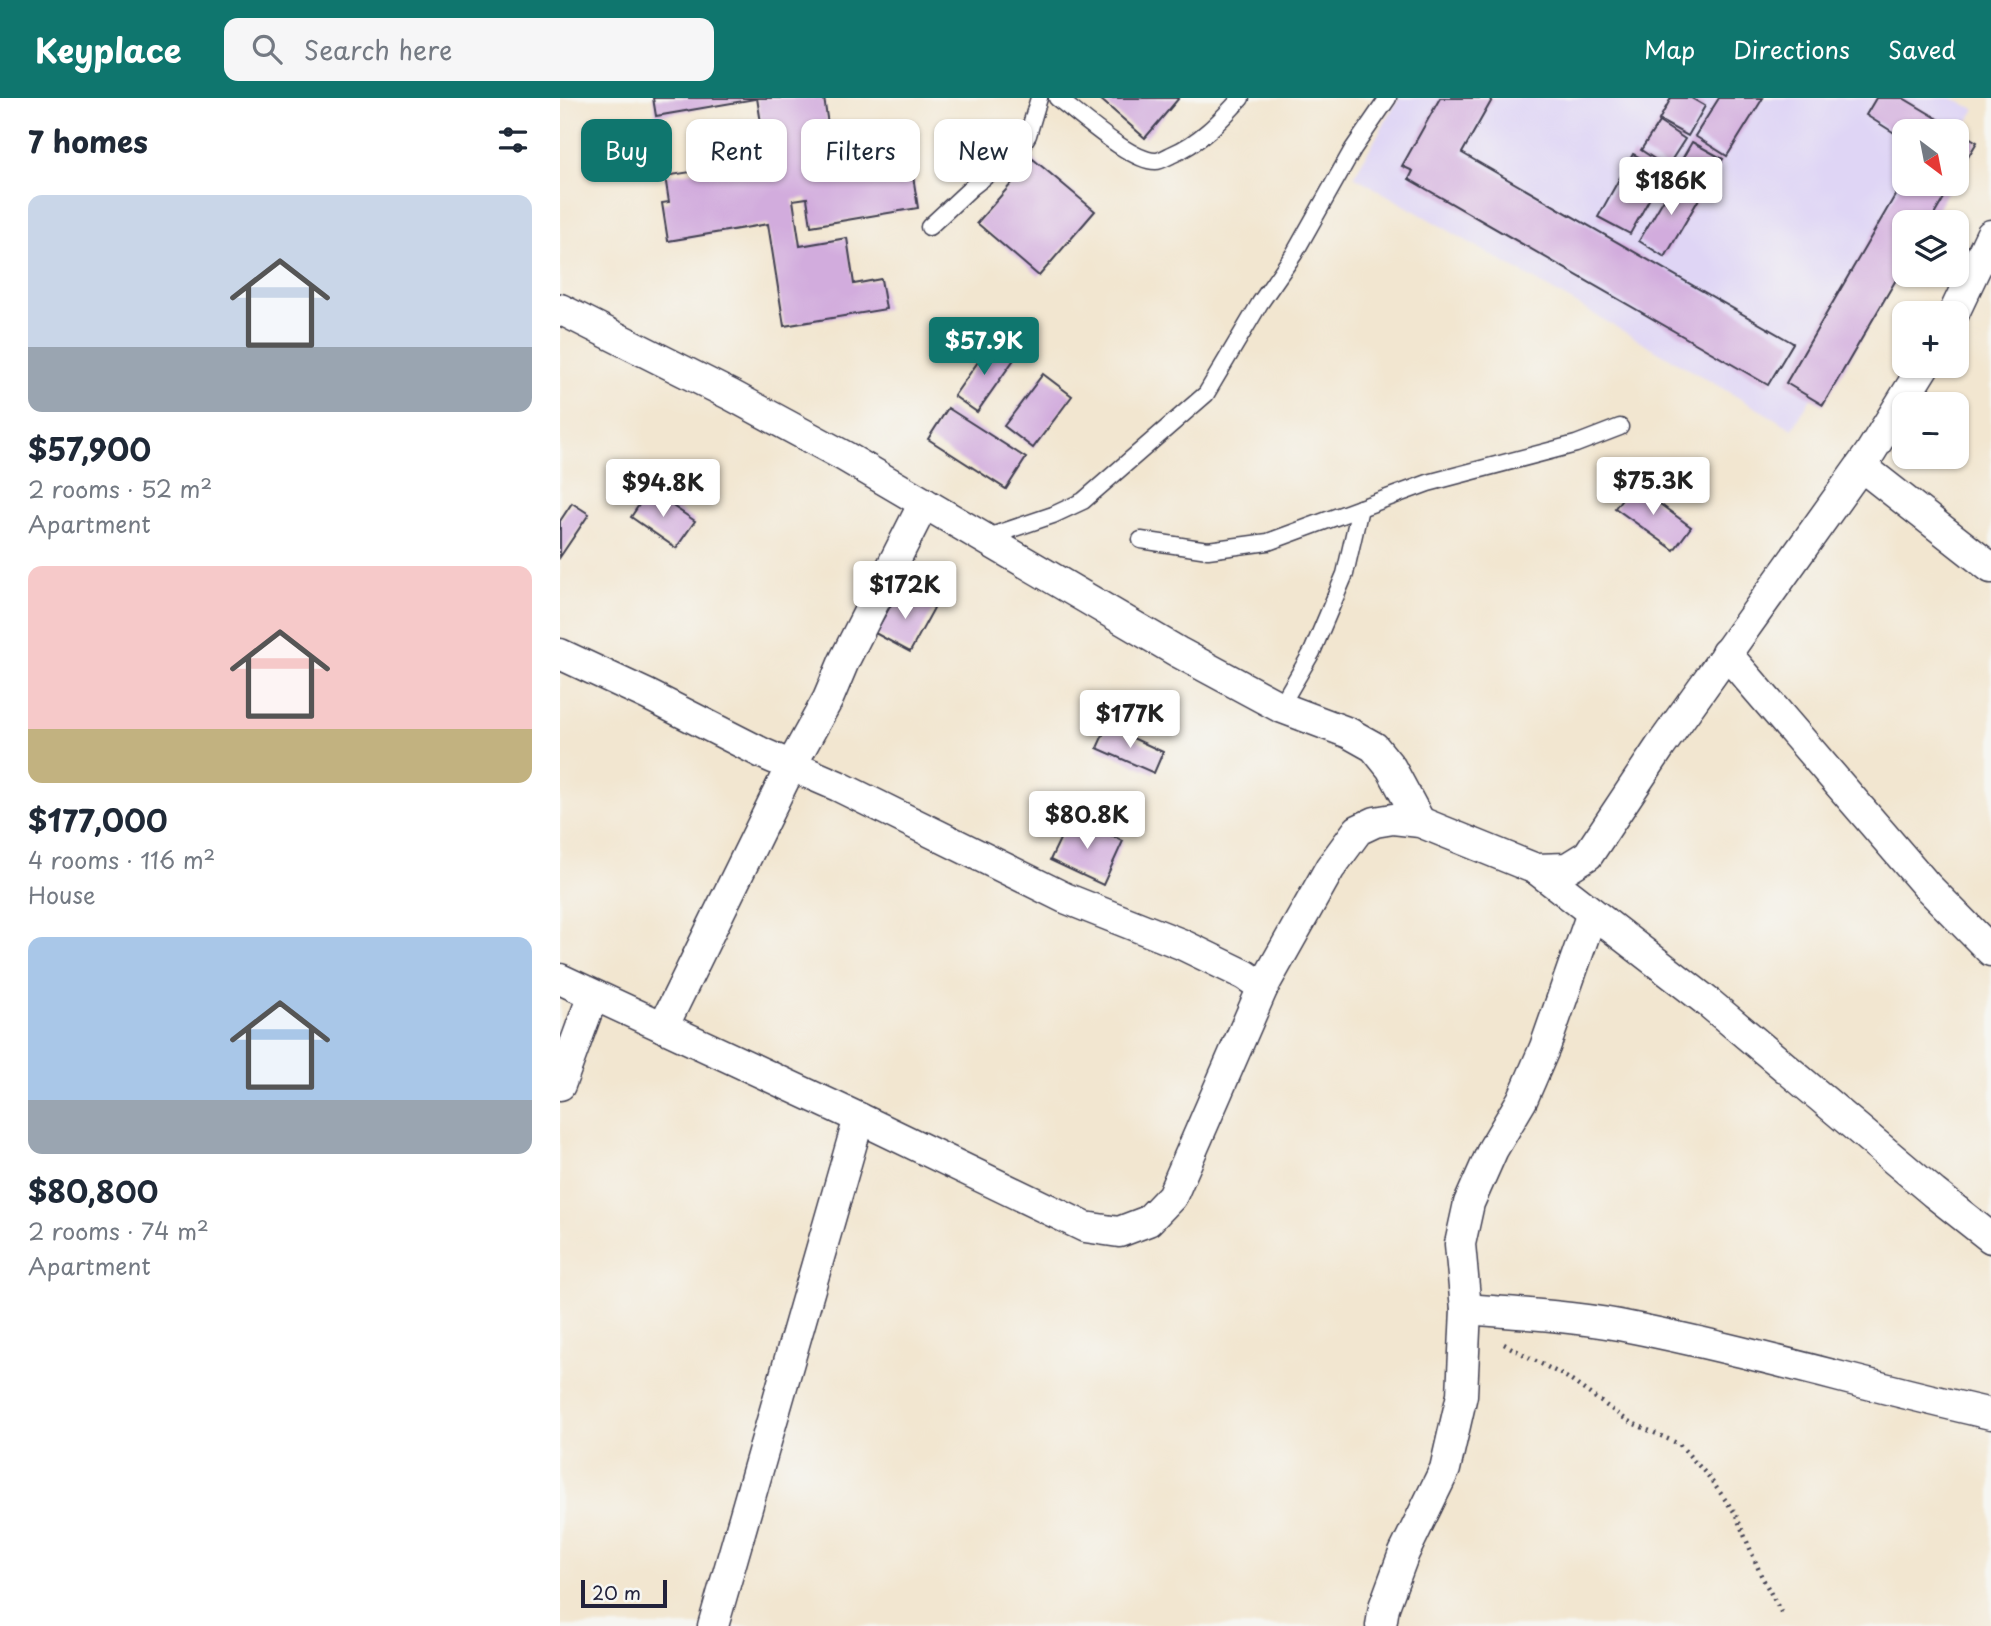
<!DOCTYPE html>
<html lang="en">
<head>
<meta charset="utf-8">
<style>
	body { margin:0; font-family:"Playpen Sans",sans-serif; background:#f6f6f7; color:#1f2937; height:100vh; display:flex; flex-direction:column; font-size:26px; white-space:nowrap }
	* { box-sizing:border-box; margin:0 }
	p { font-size:23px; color:#747a83 }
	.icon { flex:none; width:38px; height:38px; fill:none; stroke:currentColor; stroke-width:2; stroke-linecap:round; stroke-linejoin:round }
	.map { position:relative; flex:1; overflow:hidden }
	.side { display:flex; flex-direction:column; background:#fff; width:560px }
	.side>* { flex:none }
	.hud { position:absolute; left:21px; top:21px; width:665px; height:63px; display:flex; gap:14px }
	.needle { width:46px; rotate:148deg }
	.buttons { position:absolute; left:1332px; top:21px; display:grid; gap:14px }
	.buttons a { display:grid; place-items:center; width:77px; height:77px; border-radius:14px; background:#fff; box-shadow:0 2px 5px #0004; font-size:35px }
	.scale { position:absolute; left:21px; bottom:18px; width:86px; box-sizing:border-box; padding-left:7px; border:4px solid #22223b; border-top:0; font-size:19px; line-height:24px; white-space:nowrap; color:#22223b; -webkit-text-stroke:5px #f6f6f2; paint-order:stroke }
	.price { position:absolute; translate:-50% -60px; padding:0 16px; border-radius:7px; background:#fff; color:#222; font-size:23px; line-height:46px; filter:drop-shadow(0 2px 4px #0008) }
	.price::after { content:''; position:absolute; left:50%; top:42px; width:21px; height:16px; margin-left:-10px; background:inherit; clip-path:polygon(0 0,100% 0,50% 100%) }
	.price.active { background:#0f766e; color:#fff }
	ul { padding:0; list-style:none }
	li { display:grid; align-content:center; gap:14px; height:371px; padding:0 28px }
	li span { display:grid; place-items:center; height:217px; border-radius:14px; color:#555 }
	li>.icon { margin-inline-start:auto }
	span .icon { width:126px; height:126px; fill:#fffc; stroke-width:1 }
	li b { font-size:30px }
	h2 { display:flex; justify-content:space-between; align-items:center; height:84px; padding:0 28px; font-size:30px }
	.pill { padding:0 24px; border-radius:14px; background:#fff; box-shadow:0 2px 5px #0004; font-size:24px; line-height:63px }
	.pill.active { background:#0f766e; color:#fff }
	header { display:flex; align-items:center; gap:42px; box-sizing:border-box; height:98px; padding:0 35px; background:#0f766e; color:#fff }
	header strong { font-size:33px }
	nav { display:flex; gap:38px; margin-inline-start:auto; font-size:24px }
	.search { width:490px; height:63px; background:#f6f6f7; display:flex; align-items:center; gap:18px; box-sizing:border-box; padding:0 24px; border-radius:14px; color:#747a83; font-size:26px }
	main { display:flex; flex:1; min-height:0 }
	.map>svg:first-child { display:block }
	.built { fill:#dfd5f5 }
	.building { fill:#d2acdd }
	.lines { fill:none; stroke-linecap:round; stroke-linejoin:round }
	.lane-casing { stroke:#413f51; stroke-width:19 }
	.street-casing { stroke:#413f51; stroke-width:33 }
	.path { stroke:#413f51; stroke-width:4.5; stroke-dasharray:2 5; stroke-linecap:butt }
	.lane { stroke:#fff; stroke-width:16 }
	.street { stroke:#fff; stroke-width:30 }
</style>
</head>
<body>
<header>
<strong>Keyplace</strong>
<div class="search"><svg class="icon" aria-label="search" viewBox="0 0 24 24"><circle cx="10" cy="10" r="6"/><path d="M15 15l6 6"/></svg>Search here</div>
<nav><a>Map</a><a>Directions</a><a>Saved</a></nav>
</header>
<main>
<section class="side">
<h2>7 homes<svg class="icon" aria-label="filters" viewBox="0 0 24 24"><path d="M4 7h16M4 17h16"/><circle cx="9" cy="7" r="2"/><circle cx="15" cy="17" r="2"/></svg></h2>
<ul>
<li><span style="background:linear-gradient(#c9d6e8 70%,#9aa5b1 0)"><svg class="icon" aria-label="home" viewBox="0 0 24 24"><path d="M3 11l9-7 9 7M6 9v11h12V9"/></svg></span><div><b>$57,900</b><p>2 rooms · 52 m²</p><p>Apartment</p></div></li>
<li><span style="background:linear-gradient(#f6c9c9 75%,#c2b280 0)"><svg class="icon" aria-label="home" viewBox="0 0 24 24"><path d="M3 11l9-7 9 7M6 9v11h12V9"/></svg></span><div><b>$177,000</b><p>4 rooms · 116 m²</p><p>House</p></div></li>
<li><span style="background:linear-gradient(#a9c7e8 75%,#9aa5b1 0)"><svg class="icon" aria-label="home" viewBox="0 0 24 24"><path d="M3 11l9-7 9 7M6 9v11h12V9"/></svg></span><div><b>$80,800</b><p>2 rooms · 74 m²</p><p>Apartment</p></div></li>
</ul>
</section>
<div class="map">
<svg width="1431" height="1528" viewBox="0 0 1431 1528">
	<rect width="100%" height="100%" fill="#f6f6f2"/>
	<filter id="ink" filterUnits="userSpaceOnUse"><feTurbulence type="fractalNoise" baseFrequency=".0143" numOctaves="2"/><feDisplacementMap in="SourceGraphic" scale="14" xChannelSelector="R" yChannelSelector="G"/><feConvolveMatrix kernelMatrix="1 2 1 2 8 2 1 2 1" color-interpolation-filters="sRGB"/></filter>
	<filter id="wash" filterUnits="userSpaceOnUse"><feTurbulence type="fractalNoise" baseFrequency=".00686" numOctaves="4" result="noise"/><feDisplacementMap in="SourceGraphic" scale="28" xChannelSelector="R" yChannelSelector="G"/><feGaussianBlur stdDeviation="1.57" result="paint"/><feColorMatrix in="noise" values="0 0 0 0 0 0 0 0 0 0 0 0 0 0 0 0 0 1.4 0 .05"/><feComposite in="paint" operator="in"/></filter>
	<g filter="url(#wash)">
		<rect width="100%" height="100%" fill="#f2e6d0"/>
		<!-- built -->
		<path class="built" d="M839 0H1391L1415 11 1397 43 1396 33H1344V86H1372L1350 124H1344V135L1233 331 794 78Z"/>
		<g id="blocks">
			<!-- building -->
			<g class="building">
				<path d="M93 0H195V1L96 18Z"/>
				<path d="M197 0H264L271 46 346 33 358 110 251 128 247 100 233 102 240 148 287 140 294 186 321 181 326 211 224 228 208 126 108 143 102 105 109 104 105 78 207 62Z"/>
				<path d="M539 0H619L585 40Z"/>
				<path d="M880 0H933L902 55 1233 245 1208 287 849 81 853 73 842 68Z"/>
				<path d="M1111 0H1131L1145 8 1128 38 1099 22Z"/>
				<path d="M1159 0H1203L1167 58 1135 38Z"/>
				<path d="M1316 0H1343L1417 44 1399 74 1396 73V33H1344V41L1306 17Z"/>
				<path d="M1099 24 1125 41 1107 69 1081 52Z"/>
				<path d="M1132 44 1163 61 1145 92 1114 75Z"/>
				<path d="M1073 56 1105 73 1070 136 1038 119Z"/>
				<path d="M473 61 535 113 479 178 417 125Z"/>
				<path d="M1117 79 1143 94 1105 159 1079 143Z"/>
				<path d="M1344 82V86H1392L1370 124H1344V168L1263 307 1226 285Z"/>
				<path d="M432 244 455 260 417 314 394 298Z"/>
				<path d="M483 276 512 298 473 350 444 328Z"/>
				<path d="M388 310 466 360 446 391 368 341Z"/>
				<path d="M1073 386 1131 429 1114 452 1055 410Z"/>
				<path d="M89 392 135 423 116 450 71 419Z"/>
				<path d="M12 405 29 416 0 459V423Z"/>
				<path d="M340 491 374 510 350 554 315 535Z"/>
				<path d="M547 628 603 654 594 675 537 650Z"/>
				<path d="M511 718 563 743 543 787 490 762Z"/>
			</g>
		</g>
	</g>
	<g filter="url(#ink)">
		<use href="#blocks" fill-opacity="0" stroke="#413f51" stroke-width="2"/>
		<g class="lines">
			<defs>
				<g id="lane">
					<path d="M497 0C518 15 571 64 596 63 600 63 607 59 611 57 640 45 660 23 681 0"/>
					<path d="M369 129 412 89 459 52 468 37 479 0"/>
					<path d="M425 440 493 417 523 403 646 296 700 205 734 156 793 51 828 0"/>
					<path d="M581 442 648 452 708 444 868 385 1016 346 1060 329"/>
					<path d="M720 609 752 554 785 476 800 410"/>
				</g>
				<g id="street">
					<path d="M0 211 171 297 284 358 618 554 720 609 789 635 814 649 831 670 860 724"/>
					<path d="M1394 215 1431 137"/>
					<path d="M1301 368 1431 470"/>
					<path d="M1166 555 1367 788 1431 853"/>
					<path d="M0 556 88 597 204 656 278 688 505 800 621 846 685 877 703 889"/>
					<path d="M976 771 1149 905 1374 1095 1431 1140"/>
					<path d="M0 881 299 1020 525 1129 559 1134 588 1123 612 1098 703 889 770 770 798 732 815 724 833 721 860 724 976 771 1007 770 1028 757 1100 649 1310 355 1364 268"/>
					<path d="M103 929 231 668 268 601 284 563 364 405"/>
					<path d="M0 987 33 897"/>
					<path d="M906 1211C957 1215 1009 1218 1059 1227 1184 1251 1307 1288 1431 1316"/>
					<path d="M153 1528 299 1020"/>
					<path d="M821 1528 824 1509 844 1455 885 1371 902 1297 906 1211 900 1146 909 1105 933 1051 962 1002 985 949 1032 815"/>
				</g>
			</defs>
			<!-- lane casing -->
			<use href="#lane" class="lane-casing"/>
			<!-- street casing -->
			<use href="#street" class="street-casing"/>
			<!-- path -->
			<path class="path" d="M944 1246 1006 1279 1068 1323 1119 1346 1148 1378 1175 1415 1201 1477 1222 1516"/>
			<!-- lane -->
			<use href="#lane" class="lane"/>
			<!-- street -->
			<use href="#street" class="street"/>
		</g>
	</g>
</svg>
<div class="buttons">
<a><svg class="needle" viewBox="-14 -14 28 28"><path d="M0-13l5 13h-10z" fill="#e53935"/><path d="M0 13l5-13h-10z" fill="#747a83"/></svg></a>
<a><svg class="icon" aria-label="layers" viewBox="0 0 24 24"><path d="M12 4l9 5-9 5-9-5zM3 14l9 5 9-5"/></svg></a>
<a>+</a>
<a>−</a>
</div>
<div class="scale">20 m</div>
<b class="price" style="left:1111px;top:119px">$186K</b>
<b class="price active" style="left:424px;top:279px">$57.9K</b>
<b class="price" style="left:1093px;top:419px">$75.3K</b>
<b class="price" style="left:103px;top:421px">$94.8K</b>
<b class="price" style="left:345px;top:523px">$172K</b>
<b class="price" style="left:570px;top:652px">$177K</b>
<b class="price" style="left:527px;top:753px">$80.8K</b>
<div class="hud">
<a class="pill active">Buy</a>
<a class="pill">Rent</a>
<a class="pill">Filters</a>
<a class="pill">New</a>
</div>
</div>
</main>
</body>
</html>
